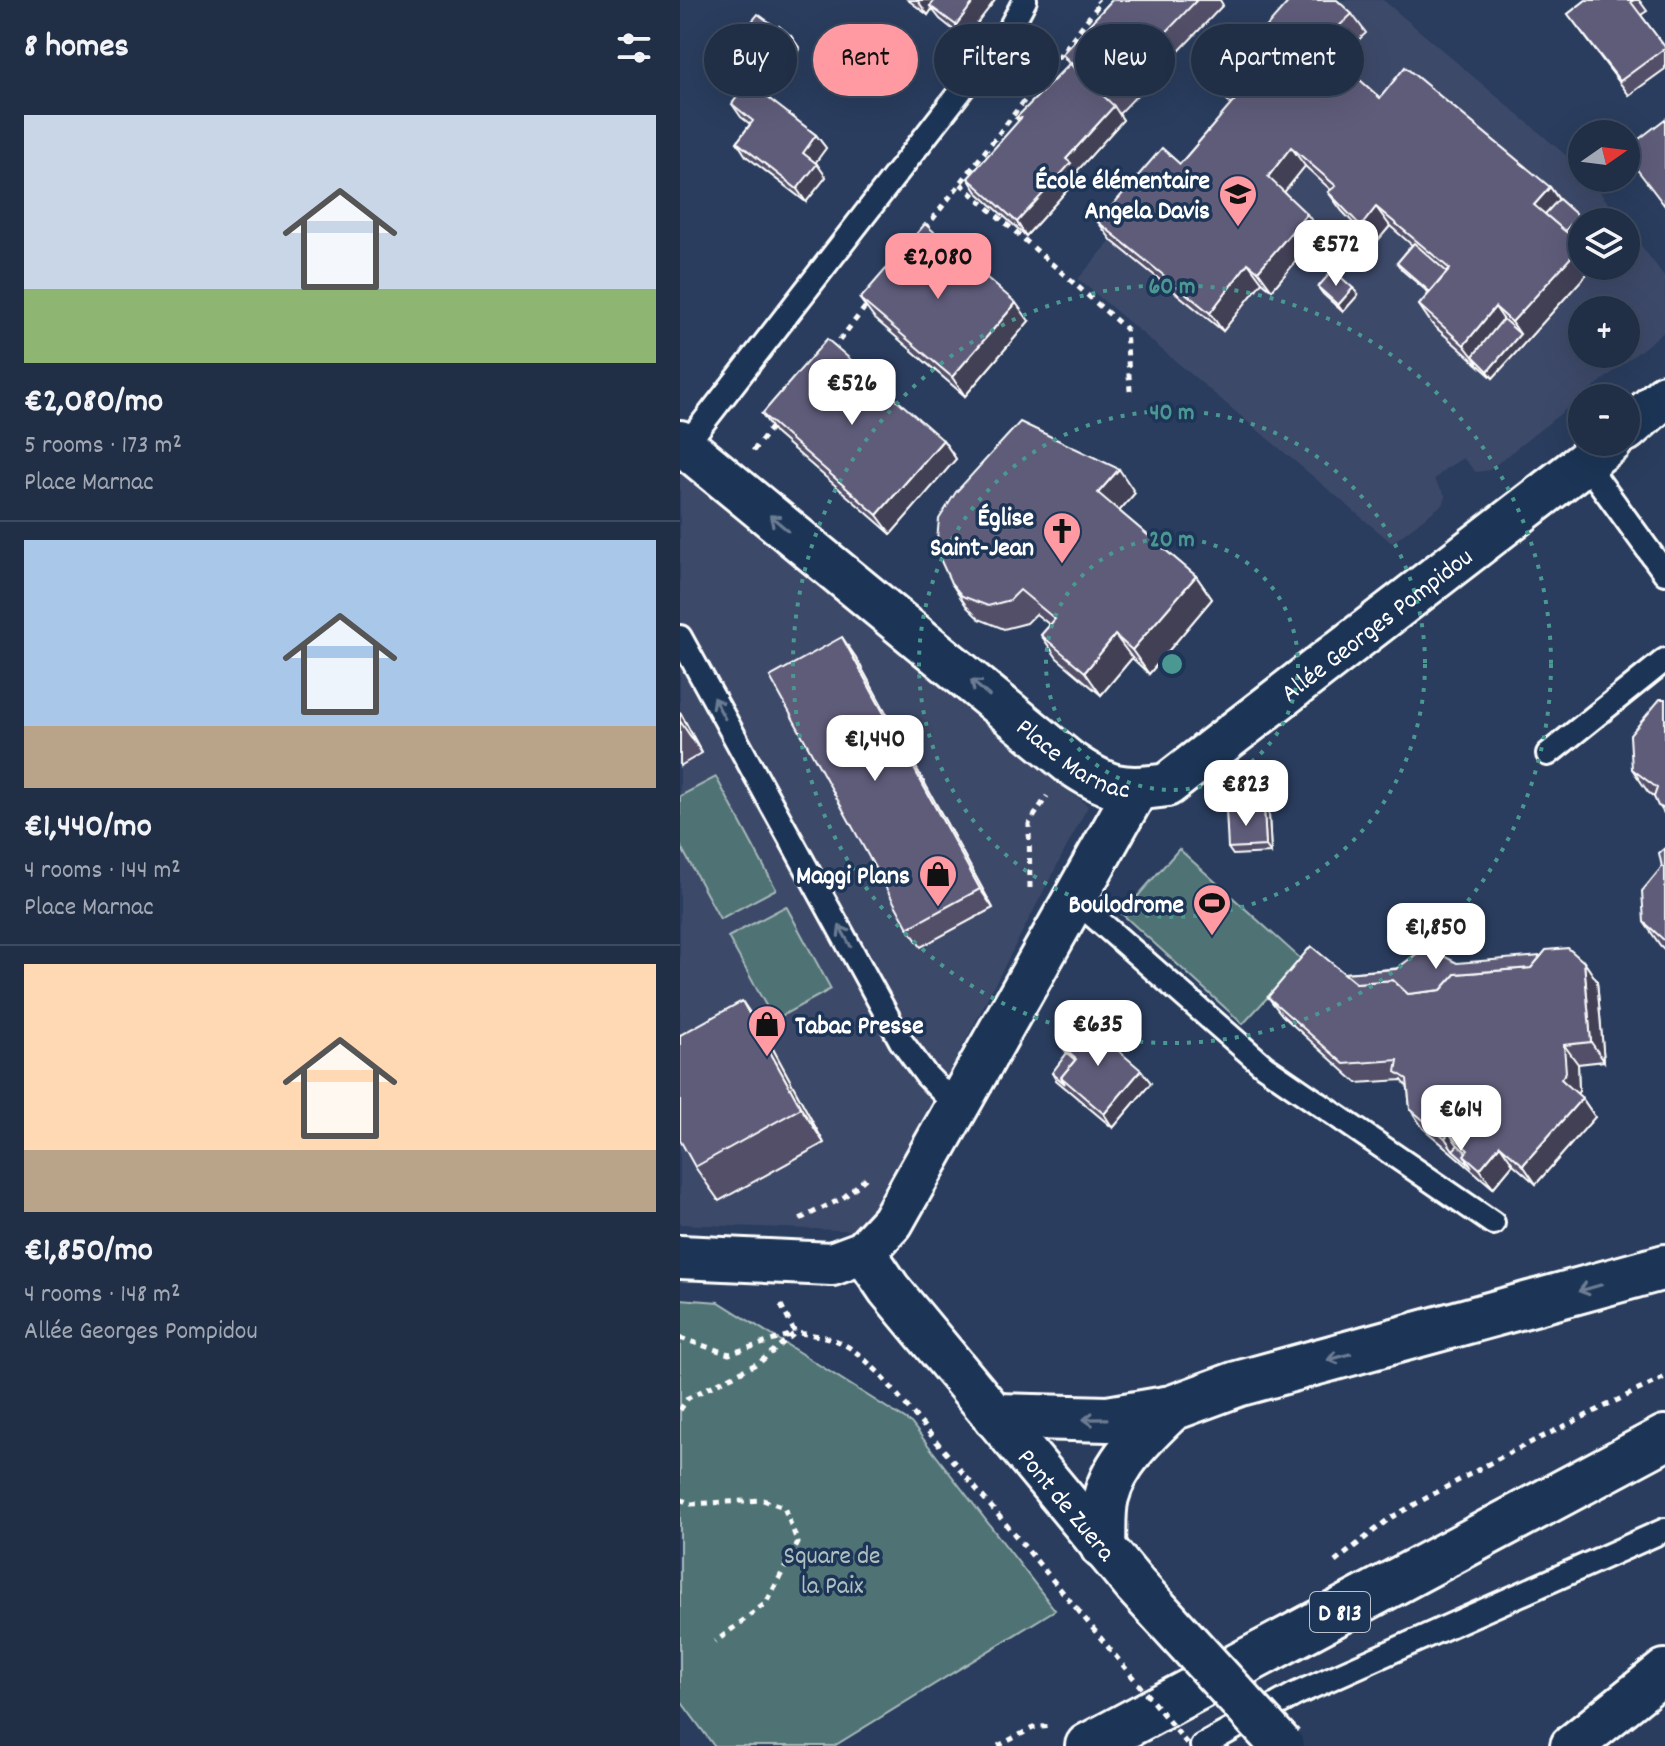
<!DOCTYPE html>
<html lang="en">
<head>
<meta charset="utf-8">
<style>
	body { margin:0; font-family:Dekko,sans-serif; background:#28364d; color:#f1f3f6; height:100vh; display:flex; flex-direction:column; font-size:30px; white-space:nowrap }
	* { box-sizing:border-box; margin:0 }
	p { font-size:26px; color:#a2a8b3 }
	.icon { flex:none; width:44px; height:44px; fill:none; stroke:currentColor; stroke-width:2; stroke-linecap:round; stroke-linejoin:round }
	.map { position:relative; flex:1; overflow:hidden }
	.sheet { display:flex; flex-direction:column; background:#202e46; width:680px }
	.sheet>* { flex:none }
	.top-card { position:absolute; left:24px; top:24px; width:760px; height:72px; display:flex; gap:16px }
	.needle { width:52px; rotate:76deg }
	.fabs { position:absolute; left:888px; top:120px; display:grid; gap:16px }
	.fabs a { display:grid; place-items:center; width:72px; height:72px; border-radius:50%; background:#202e46; box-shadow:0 8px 32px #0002,0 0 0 2px #3d4a5f; font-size:40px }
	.price { position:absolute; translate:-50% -68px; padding:0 18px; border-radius:16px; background:#fff; color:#222; font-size:26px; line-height:52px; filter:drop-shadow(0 2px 4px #0008) }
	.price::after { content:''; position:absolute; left:50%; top:48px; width:24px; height:18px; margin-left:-12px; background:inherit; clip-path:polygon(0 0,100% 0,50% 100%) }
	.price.current { background:#ff9aa2; color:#111 }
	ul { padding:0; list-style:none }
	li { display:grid; align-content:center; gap:16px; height:424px; padding:0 24px }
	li+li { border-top:2px solid #3d4a5f }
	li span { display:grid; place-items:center; height:248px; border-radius:0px; color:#555 }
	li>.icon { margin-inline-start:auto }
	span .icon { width:144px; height:144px; fill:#fffc; stroke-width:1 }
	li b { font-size:34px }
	h2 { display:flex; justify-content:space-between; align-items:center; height:96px; padding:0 24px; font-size:34px }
	.chip { padding:0 28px; border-radius:36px; background:#202e46; box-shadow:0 8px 32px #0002,0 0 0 2px #3d4a5f; font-size:28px; line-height:72px }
	.chip.current { background:#ff9aa2; color:#111 }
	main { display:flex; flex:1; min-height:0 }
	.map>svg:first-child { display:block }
	.built { fill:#3e4a69; fill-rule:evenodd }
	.green { fill:#4f7374; stroke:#a7b9ba; stroke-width:2 }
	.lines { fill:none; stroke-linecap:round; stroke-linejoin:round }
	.lane-casing { stroke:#fff; stroke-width:28 }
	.street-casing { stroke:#fff; stroke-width:48 }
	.primary-casing { stroke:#fff; stroke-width:50 }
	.path { stroke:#fff; stroke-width:5; stroke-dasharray:6 6; stroke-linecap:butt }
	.lane { stroke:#1d3557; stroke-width:22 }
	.street { stroke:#1d3557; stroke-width:42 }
	.primary { stroke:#1d3557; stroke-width:44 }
	.street-bridge-casing { stroke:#fff; stroke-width:48; stroke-linecap:butt }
	.path-bridge { stroke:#fff; stroke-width:5; stroke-dasharray:6 6; stroke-linecap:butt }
	.street-bridge { stroke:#1d3557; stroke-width:42 }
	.wall { fill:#524f69; stroke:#fff; stroke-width:2 }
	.shaded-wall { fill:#424055; stroke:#fff; stroke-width:2 }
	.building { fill:#5f5c7a; stroke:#fff; stroke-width:2 }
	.oneway { stroke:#6c7c92 }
	.ring { fill:none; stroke:#4b9892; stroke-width:4; stroke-dasharray:4 8 }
	.labels { text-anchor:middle; stroke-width:7; stroke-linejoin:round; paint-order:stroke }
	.shield { fill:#1d3557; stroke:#bbc2cd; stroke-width:2 }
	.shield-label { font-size:24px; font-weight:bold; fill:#fff }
	.poi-label { font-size:26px; font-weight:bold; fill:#fff; stroke:#1d3557; text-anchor:end }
	.street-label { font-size:26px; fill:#fff; stroke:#1d3557 }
	.park-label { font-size:26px; fill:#b0c0c0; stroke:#1d3557 }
	.centre { fill:#4b9892; stroke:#1d3557; stroke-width:4 }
	.ring-label { font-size:24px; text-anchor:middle; font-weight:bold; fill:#4b9892; stroke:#1d3557; stroke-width:7; stroke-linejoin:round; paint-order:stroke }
</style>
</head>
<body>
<main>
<section class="sheet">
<h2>8 homes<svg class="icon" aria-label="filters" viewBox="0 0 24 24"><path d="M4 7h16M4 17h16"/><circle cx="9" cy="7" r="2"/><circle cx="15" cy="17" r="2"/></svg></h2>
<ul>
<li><span style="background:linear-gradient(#c9d6e8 70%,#8fb573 0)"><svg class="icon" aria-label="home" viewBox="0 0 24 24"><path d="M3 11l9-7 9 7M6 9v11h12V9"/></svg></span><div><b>€2,080/mo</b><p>5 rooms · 173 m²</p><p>Place Marnac</p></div></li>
<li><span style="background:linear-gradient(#a9c7e8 75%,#b9a48a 0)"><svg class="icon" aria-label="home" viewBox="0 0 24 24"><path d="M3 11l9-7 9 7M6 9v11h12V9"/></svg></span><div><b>€1,440/mo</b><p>4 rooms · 144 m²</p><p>Place Marnac</p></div></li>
<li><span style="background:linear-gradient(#ffd9b3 75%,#b9a48a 0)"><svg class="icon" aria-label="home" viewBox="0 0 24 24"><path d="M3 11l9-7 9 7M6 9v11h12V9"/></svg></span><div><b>€1,850/mo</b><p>4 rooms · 148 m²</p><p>Allée Georges Pompidou</p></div></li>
</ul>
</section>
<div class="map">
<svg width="985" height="1746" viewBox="0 0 985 1746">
	<rect width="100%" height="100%" fill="#2a3d5e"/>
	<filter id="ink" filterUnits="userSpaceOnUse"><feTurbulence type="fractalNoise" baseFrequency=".0125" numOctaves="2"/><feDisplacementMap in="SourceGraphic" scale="16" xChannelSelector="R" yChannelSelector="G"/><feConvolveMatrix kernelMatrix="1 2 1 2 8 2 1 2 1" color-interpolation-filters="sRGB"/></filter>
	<g filter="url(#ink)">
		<!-- built -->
		<g class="built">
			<path d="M639 0H703L902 169V178H909L943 222H902V266H946V226L985 277V331L809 470 796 472 783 458 765 469 754 480 765 495 764 503 712 543 398 279ZM902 310H946V354H902Z"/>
			<path d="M0 466 408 806 186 1231 0 1224Z"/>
		</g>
		<!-- green -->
		<g class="green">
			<path d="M36 777 96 889 40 919 0 845V796Z"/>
			<path d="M499 849 622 960 563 1024 442 914Z"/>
			<path d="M106 906 151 989 94 1020 48 937Z"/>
			<path d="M0 1299 39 1302 231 1423 375 1610 154 1746H34L0 1700Z"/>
		</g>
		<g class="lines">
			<defs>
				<g id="lane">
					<path d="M5 446 331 26 345 0"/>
					<path d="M906 464 985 573"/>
					<path d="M0 637 221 1041 246 1075 277 1107"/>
					<path d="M868 754 985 660"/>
					<path d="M394 899 584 1066 813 1223"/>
					<path d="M522 1746 616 1694 985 1530"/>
				</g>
				<g id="street">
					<path d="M946 430 985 396"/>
					<path id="s1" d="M0 442 389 762C426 788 442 792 487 785L931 442"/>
					<path id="s2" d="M184 1252 209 1289 455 1585"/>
					<path d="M0 1257 152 1264 184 1252 212 1222 456 790"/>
					<path d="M892 1746 985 1671"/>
				</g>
				<g id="primary">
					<path d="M315 1416 428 1419 492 1408 557 1384 985 1267"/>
					<path d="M423 1547C424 1531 422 1512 426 1497 435 1461 467 1432 492 1408"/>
					<path d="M408 1746 985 1438"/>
				</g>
			</defs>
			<!-- lane casing -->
			<use href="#lane" class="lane-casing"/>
			<!-- street casing -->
			<use href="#street" class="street-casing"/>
			<!-- primary casing -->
			<use href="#primary" class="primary-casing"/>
			<!-- path -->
			<g class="path">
				<path d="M281 184 446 329 450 391"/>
				<path d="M245 229 420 3 417 0"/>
				<path d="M152 350 190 301"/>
				<path d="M73 451 94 424"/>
				<path d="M350 888 349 824 367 796"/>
				<path d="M120 1219 163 1198 186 1178"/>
				<path d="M101 1305 115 1333C158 1336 169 1344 199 1373L397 1609"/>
				<path d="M0 1338 49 1354 110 1335"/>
				<path d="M0 1410 8 1398 80 1362 115 1333"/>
				<path d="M0 1499 11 1504 83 1500 104 1507 118 1543 86 1603 35 1642"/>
				<path d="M655 1562 710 1518 823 1456 985 1377"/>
				<path d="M318 1746 353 1728 372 1726"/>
			</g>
			<!-- lane -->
			<use href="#lane" class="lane"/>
			<!-- street -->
			<use href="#street" class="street"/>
			<!-- primary -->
			<use href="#primary" class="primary"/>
			<defs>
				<path id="street-bridge" d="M455 1585 602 1746"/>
			</defs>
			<!-- street-bridge casing -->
			<use href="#street-bridge" class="street-bridge-casing"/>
			<!-- path-bridge -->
			<path class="path-bridge" d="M397 1609 509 1746"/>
			<!-- street-bridge -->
			<use href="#street-bridge" class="street-bridge"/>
		</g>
		<!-- wall -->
		<g class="wall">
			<path d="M228 0H315L285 39 260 19 252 9 248 15Z"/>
			<path d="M432 0H540L543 5 439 114 443 120 397 171 400 176 346 236 297 192 288 178 339 122 336 118 389 64 382 54Z"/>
			<path d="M906 0H959L967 11 961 15 985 47V69L949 95 888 14Z"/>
			<path d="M672 14 686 33 657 60 700 98 870 187 879 199 898 216 902 222 892 236 902 266H914L813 378 752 324 739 305 749 293 722 270 717 263 732 245 710 226 694 245 662 211 648 192 651 190 625 166 604 192 640 232 592 290 582 282 543 331 432 241 418 222 500 164 551 105 536 85Z"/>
			<path d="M97 28 111 36 120 49 86 97 136 135 146 148 135 162 146 177 126 202 66 156 57 142 70 124 61 117 52 104 66 85 61 77 81 49 68 39 63 32Z"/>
			<path d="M638 287 673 288 678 295 663 312 643 294Z"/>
			<path d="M180 299 349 321 285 396 194 318Z"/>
			<path d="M82 414 263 440 276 459 211 534 95 433Z"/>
			<path d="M455 493 439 511 516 576 532 599 469 674 452 658 421 695 377 658 361 635 370 625 356 614 347 623 324 629 299 619 287 607 271 583Z"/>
			<path d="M175 656 313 908 241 947 228 928Z"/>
			<path d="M985 699V815L974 797 968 792 952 769Z"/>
			<path d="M0 712 22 753 0 766Z"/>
			<path d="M584 808 589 815 591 853 553 855 548 848Z"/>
			<path d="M985 848V950L980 945 964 922 982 867Z"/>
			<path d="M904 962 917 981 924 1061 898 1064 899 1091 897 1094 902 1098 915 1117 856 1184 833 1164 813 1188 743 1128 730 1109 728 1088 722 1080 677 1083 602 1015 588 997 664 973 777 963Z"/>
			<path d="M86 1036 144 1143 39 1201 15 1167Z"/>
			<path d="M382 1047 461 1070 471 1083 433 1128 376 1080 372 1073 387 1053Z"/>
		</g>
		<!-- shaded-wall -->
		<g class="shaded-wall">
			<path d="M239 0H259L250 6 252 9 248 15 238 1Z"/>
			<path d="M295 0H315L285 39 276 25Z"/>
			<path d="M111 36 120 49 83 101 74 87Z"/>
			<path d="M434 106 443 120 397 171 400 176 346 236 337 222 386 159Z"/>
			<path d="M136 135 146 148 133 166 123 153Z"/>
			<path d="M611 147 625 166 601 196 588 177Z"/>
			<path d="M137 164 146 177 126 202 117 189Z"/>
			<path d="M870 187 883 206 869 222 854 205Z"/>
			<path d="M696 207 710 226 694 245 681 226Z"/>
			<path d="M627 214 640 232 592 290 578 271Z"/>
			<path d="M898 216 902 222V224L888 240 883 233Z"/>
			<path d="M902 245V266H914L813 378 808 371 840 334 832 322Z"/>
			<path d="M568 263 582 282 543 331 530 313Z"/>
			<path d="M673 288 678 295 663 312 658 305Z"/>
			<path d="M336 303 349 321 285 396 272 377Z"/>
			<path d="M815 307 828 326 793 356 798 363 784 345Z"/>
			<path d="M263 440 276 459 211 534 197 515Z"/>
			<path d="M439 469 455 493 434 517 418 493Z"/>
			<path d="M516 576 532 599 469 674 452 650Z"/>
			<path d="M435 635 452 658 421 695 405 672Z"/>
			<path d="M162 637 175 656 313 908 300 889Z"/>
			<path d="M0 712 22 753 0 721Z"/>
			<path d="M584 808 589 815 591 853 586 846Z"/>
			<path d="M904 962 917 981 924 1061 911 1042Z"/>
			<path d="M62 1001 86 1036 144 1143 121 1108Z"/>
			<path d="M884 1045 898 1064 899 1091 894 1098 881 1079Z"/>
			<path d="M461 1070 471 1083 433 1128 424 1114Z"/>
			<path d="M902 1098 915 1117 856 1184 843 1165Z"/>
			<path d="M769 1133 783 1152 773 1150 765 1138Z"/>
			<path d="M820 1145 833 1164 813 1188 800 1169Z"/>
		</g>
		<!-- building -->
		<g class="building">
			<path d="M255 0H295L276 25 250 6Z"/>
			<path d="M432 0H517L425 96 382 54Z"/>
			<path d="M610 0H657L672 14 640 44 700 98 725 67 870 187 854 205 902 245 832 322 815 307 784 345 739 305 770 269 696 207 681 226 648 192 656 186 611 147 588 177 627 214 578 271 568 263 530 313 418 222 482 148 500 164 555 100 536 85Z"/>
			<path d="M906 0H954L951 2 985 47V48L940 81 888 14Z"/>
			<path d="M78 14 97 28 83 48 63 32Z"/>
			<path d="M99 26 111 36 74 87 136 135 123 153 137 164 117 189 57 142 73 121 52 104 68 82 61 77Z"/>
			<path d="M390 64 434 106 386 159 391 163 337 222 288 178 341 118H336Z"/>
			<path d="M985 119V206L946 155V149Z"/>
			<path d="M879 199 898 216 885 231 865 214Z"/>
			<path d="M245 224 336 303 272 377 180 299Z"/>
			<path d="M734 243 767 272 750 292 717 263Z"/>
			<path d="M653 270 673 288 658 305 638 287Z"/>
			<path d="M823 319 840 334 808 371 793 356Z"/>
			<path d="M147 339 263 440 197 515 82 414Z"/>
			<path d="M340 422 439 469 418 493 516 576 452 650 435 635 405 672 361 635 375 619 340 590 330 600 308 606 282 596 271 583 256 550 259 519 276 492Z"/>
			<path d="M162 637 300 889 228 928 90 677Z"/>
			<path d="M980 699H985V809L978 806 974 797 977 788 952 769 950 735Z"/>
			<path d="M584 808 586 846 548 848 546 810Z"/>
			<path d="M985 848V941L964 922 962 891 982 867 979 853Z"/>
			<path d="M631 946 676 983 713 980 728 994 761 990 775 974 851 968 866 950 888 948 904 962 911 1042 884 1045 886 1072 881 1079 902 1098 843 1165 820 1145 800 1169 784 1155 788 1150 769 1133 765 1138 730 1109 727 1079 716 1072 718 1060 664 1064 588 997Z"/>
			<path d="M746 947 777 963 861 956 851 968 775 974 761 990 728 994 713 980 676 983 664 973 716 969Z"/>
			<path d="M62 1001 121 1108 15 1167 0 1140V1035Z"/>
			<path d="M405 1022 461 1070 424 1114 381 1077 396 1059 382 1047Z"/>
			<path d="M387 1053 395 1060 381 1077 385 1084 372 1073Z"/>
			<path d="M778 1145 786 1152 784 1155 792 1167 773 1150Z"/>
		</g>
		<!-- one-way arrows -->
		<defs><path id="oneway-shaft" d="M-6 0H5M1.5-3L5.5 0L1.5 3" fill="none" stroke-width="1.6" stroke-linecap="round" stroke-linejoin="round" transform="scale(2)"/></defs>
		<g class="oneway">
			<use href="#oneway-shaft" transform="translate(99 523) rotate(-140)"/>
			<use href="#oneway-shaft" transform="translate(300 688) rotate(-140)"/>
			<use href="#oneway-shaft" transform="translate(39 708) rotate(-119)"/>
			<use href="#oneway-shaft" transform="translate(165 936) rotate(-119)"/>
			<use href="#oneway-shaft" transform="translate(910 1288) rotate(164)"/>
			<use href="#oneway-shaft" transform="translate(659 1357) rotate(165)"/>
			<use href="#oneway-shaft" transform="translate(415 1419) rotate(179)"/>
		</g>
	</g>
	<!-- distance rings -->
	<g class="ring">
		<circle cx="492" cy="664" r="126"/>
		<circle cx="492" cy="664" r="253"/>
		<circle cx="492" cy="664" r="379"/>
	</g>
	<!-- icons -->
	<defs>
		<symbol id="school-pin" viewBox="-11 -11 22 30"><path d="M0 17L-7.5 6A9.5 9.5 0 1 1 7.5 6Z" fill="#ff9aa2" stroke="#1d3557"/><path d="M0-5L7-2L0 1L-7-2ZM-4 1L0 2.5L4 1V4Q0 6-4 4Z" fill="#111"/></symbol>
		<symbol id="church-pin" viewBox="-11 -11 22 30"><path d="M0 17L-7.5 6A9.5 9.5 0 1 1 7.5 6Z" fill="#ff9aa2" stroke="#1d3557"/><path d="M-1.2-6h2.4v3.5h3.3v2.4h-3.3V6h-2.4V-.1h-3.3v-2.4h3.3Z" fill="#111"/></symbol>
		<symbol id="shop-pin" viewBox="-11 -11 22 30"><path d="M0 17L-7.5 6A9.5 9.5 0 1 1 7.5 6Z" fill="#ff9aa2" stroke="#1d3557"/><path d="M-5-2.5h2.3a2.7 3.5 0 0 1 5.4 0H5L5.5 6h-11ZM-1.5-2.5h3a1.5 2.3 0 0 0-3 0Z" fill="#111"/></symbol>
		<symbol id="stadium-pin" viewBox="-11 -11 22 30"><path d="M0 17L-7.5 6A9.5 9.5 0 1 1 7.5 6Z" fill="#ff9aa2" stroke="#1d3557"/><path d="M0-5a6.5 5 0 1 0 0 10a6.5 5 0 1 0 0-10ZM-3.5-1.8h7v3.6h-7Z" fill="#111"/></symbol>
	</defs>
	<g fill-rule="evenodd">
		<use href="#school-pin" x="536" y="172" width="44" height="60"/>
		<use href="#church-pin" x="360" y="509" width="44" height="60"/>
		<use href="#shop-pin" x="236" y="852" width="44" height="60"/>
		<use href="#stadium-pin" x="510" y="881" width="44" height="60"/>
		<use href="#shop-pin" x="65" y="1002" width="44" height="60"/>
	</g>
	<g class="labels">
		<!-- shield labels -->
		<rect class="shield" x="630" y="1592" width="60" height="40" rx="6"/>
		<g class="shield-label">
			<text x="660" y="1620">D 813</text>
		</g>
		<!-- poi labels -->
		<g class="poi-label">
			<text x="530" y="188">École élémentaire<tspan x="530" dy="30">Angela Davis</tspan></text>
			<text x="354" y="525">Église<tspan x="354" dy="30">Saint-Jean</tspan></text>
			<text x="230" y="883">Maggi Plans</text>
			<text x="504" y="912">Boulodrome</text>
			<text x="115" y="1033" text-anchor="start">Tabac Presse</text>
		</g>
		<!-- street labels -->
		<g class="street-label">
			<text dy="9" stroke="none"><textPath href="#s1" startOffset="872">Allée Georges Pompidou</textPath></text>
			<text dy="9" stroke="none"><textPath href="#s1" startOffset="506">Place Marnac</textPath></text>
			<text dy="9" stroke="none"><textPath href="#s2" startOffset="324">Pont de Zuera</textPath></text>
		</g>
		<!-- park labels -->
		<g class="park-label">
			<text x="152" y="1563">Square de<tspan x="152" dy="30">la Paix</tspan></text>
		</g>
	</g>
	<circle cx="492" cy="664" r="12" class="centre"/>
	<g class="ring-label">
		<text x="492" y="293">60 m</text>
		<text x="492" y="419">40 m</text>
		<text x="492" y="546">20 m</text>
	</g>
</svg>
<div class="fabs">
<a><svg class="needle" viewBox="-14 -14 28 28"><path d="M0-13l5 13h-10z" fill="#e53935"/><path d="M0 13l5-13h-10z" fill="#a2a8b3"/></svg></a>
<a><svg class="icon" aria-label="layers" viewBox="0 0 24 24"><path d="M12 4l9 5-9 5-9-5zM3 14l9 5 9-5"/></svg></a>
<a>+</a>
<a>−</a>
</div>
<b class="price" style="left:656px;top:288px">€572</b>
<b class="price current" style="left:258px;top:301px">€2,080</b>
<b class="price" style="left:172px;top:427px">€526</b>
<b class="price" style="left:195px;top:783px">€1,440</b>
<b class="price" style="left:566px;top:828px">€823</b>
<b class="price" style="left:756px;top:971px">€1,850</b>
<b class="price" style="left:418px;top:1068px">€635</b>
<b class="price" style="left:781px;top:1153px">€614</b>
<div class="top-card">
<a class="chip">Buy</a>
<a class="chip current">Rent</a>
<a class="chip">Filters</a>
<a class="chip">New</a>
<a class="chip">Apartment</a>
</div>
</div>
</main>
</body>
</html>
